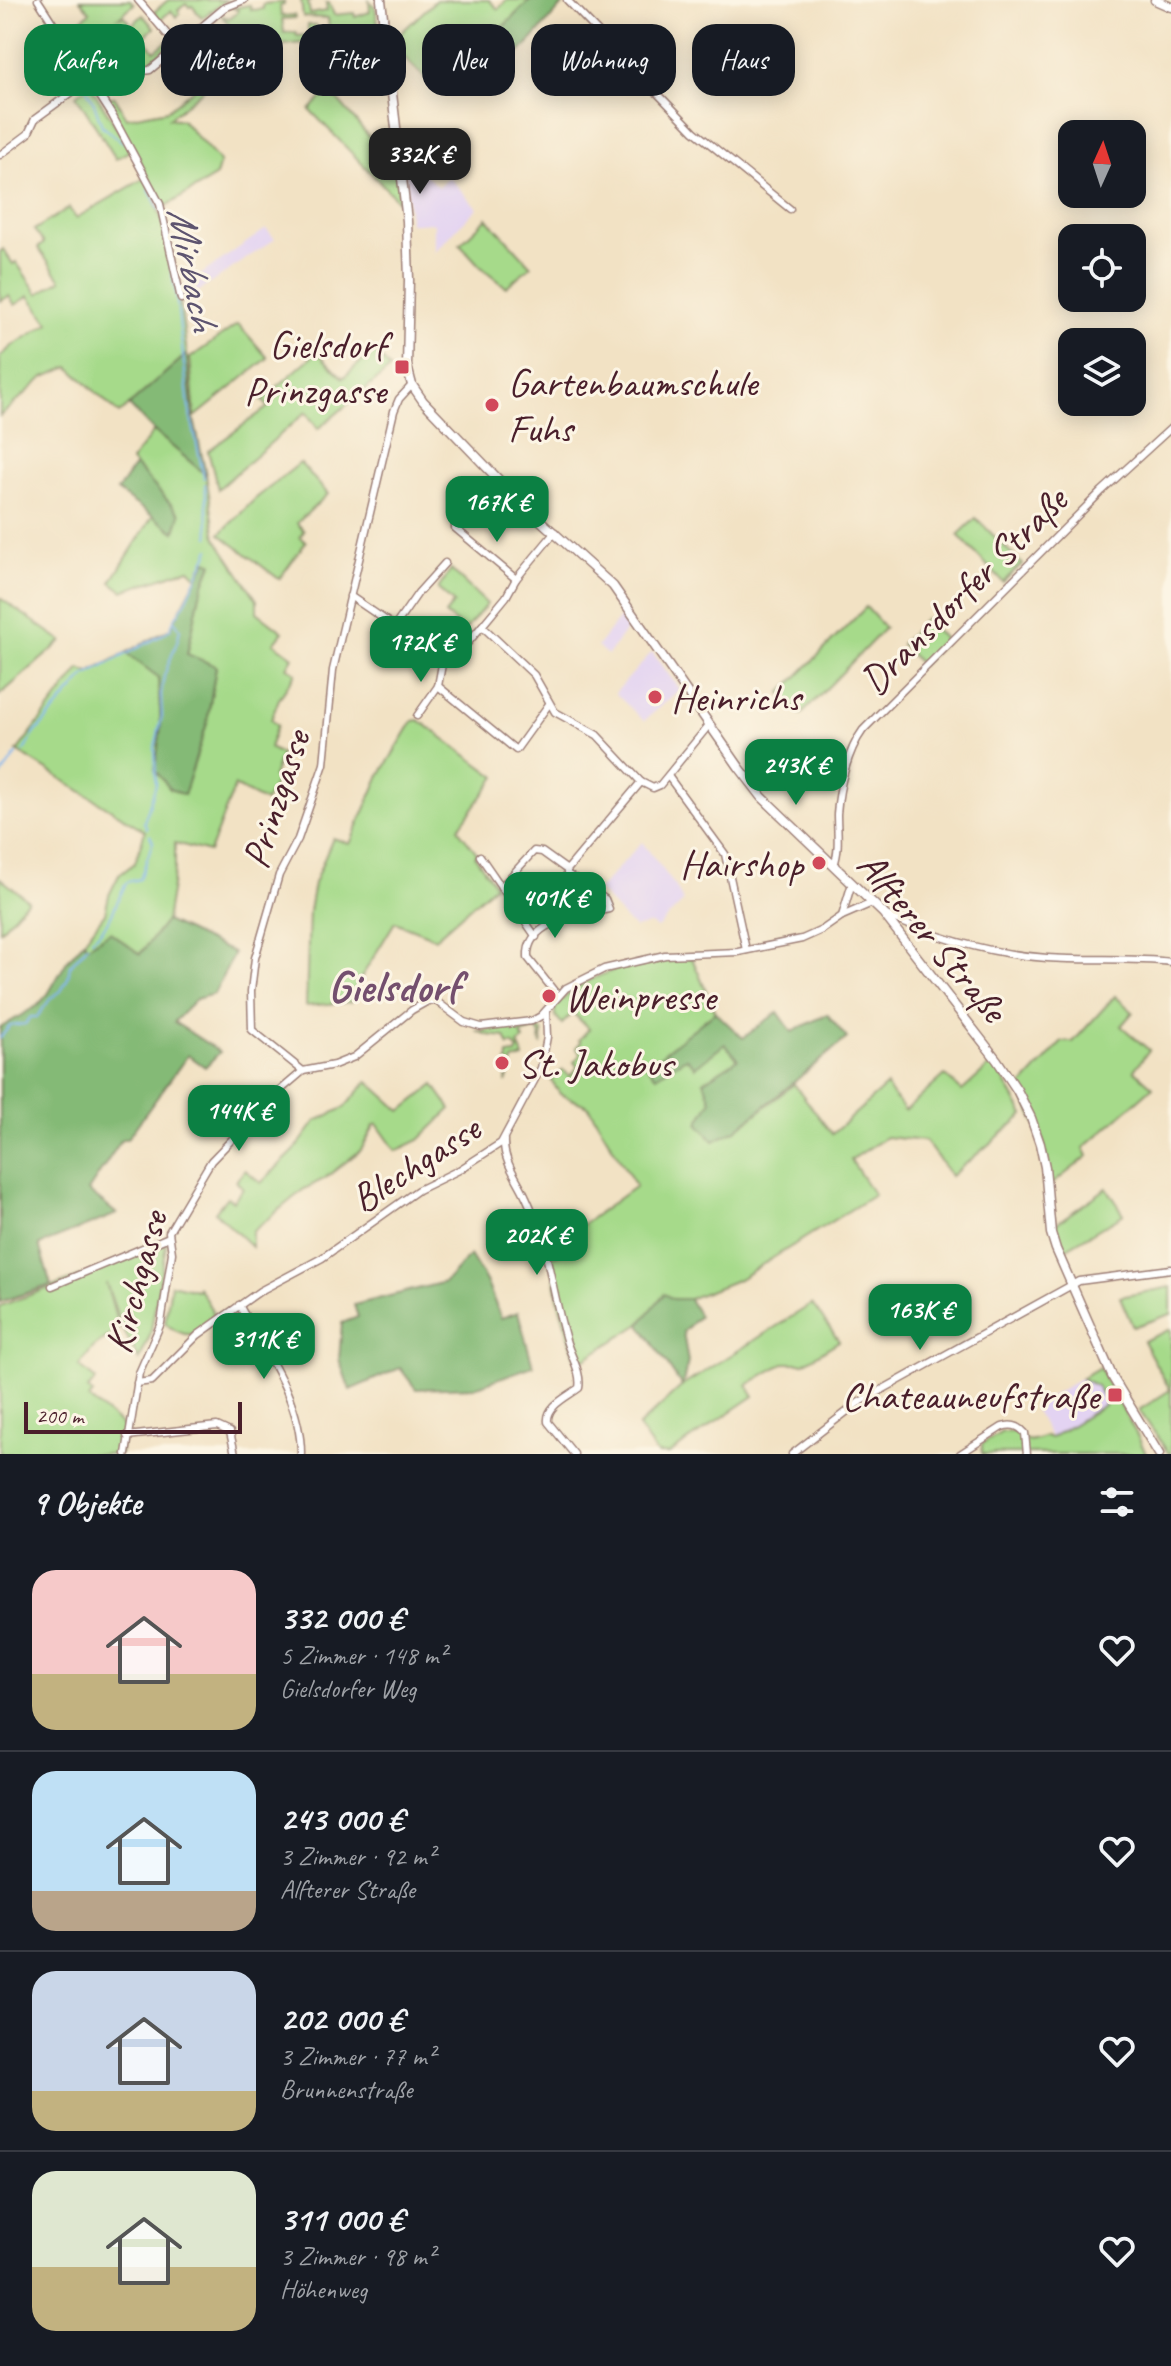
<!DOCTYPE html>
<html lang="de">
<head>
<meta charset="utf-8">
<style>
	body { margin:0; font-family:Caveat,sans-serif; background:#242831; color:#f1f3f6; height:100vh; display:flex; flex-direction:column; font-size:30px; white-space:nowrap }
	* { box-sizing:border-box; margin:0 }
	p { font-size:26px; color:#9ea1a6 }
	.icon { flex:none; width:44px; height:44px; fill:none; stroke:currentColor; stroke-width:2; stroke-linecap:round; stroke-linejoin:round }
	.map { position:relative; height:1454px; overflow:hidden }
	.details { display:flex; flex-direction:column; background:#171b24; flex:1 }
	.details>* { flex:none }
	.guide { position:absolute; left:24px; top:24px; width:1124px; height:72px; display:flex; gap:16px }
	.needle { width:52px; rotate:3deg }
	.fabs { position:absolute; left:1058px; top:120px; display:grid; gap:16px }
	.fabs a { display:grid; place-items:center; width:88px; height:88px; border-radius:16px; background:#171b24; box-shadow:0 4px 20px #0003; font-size:40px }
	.scale { position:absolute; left:24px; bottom:20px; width:218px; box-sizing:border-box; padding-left:8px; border:4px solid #4a1f2b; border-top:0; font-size:22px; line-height:28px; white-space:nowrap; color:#4a1f2b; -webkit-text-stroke:6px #fcf5e5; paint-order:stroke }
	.price { position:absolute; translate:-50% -68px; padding:0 18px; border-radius:16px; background:#0b8043; color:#fff; font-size:26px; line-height:52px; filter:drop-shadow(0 2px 4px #0008) }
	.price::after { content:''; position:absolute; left:50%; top:48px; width:24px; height:18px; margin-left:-12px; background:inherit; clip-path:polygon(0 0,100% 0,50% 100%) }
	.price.current { background:#222; color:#fff }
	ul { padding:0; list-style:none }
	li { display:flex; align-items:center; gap:24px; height:200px; padding:0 32px }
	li+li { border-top:2px solid #363941 }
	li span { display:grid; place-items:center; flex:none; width:224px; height:160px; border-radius:24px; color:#555 }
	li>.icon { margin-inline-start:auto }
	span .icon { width:96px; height:96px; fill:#fffc; stroke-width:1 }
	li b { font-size:34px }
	h2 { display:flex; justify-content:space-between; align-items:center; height:96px; padding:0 32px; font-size:34px }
	.tag { padding:0 28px; border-radius:24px; background:#171b24; box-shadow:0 4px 20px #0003; font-size:28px; line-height:72px }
	.tag.current { background:#0b8043; color:#fff }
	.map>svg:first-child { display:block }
	.built { fill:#e3d3f2 }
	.green { fill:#a6da8a; stroke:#787c5a; stroke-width:2 }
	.forest { fill:#84ba76; stroke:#676c50; stroke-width:2 }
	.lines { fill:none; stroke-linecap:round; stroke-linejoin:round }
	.stream { stroke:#80b5ee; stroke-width:2 }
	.minor-casing { stroke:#9e8078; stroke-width:9 }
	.tertiary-casing { stroke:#9e8078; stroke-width:11 }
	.minor { stroke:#fff; stroke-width:6 }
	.tertiary { stroke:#fff; stroke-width:8 }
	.poi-dot { fill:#d1495b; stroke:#fcf5e5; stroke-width:3 }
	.labels { text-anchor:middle; stroke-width:6; stroke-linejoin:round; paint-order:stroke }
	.poi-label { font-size:40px; fill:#4a1f2b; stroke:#fcf5e5; text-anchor:start }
	.street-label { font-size:40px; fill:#4a1f2b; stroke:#fcf5e5 }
	.water-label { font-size:42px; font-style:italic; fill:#5d546f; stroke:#fcf5e5 }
	.quarter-label { font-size:44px; font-weight:bold; fill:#744f6e; stroke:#fcf5e5 }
</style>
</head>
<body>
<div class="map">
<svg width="1171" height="1454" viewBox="0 0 1171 1454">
	<rect width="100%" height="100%" fill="#fcf5e5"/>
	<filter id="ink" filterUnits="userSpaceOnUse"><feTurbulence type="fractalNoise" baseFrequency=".0125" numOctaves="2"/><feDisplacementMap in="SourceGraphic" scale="16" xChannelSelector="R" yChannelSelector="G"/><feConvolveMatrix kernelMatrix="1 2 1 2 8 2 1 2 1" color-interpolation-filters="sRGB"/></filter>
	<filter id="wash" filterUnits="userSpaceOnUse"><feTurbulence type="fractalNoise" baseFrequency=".006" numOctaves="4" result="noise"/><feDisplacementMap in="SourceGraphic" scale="32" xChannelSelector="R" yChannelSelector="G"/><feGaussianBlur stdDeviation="1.8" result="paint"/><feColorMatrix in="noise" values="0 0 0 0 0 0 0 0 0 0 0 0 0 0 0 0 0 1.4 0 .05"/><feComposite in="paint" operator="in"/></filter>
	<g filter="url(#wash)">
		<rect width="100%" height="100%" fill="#f2e2c4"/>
		<!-- built -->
		<g class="built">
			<path d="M404 154 438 187 449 177 477 208 434 252V223H410Z"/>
			<path d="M266 229 275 239 183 302 180 289Z"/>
			<path d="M620 617 628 627 608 655 597 647Z"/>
			<path d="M652 652 680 690 644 721 615 693Z"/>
			<path d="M642 842 676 887 683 902 657 928 651 924 634 928 598 890Z"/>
			<path d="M1081 1378 1097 1386 1105 1401 1104 1405 1051 1438 1033 1407Z"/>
		</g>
		<!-- green -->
		<g class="green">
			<path d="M80 0H130L134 4 119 17 124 16 132 25 143 15 154 28 143 38 155 51 166 42 168 46 147 64 131 67 130 62 120 63V69L102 71 113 61 107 54 103 57 93 39 86 37 90 33 80 21 90 12Z"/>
			<path d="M168 0H226L202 18 192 6 189 7 186 4 178 10 180 13 177 17 171 11 160 20 154 12Z"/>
			<path d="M301 0H312L308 2 310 14 327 11 326 3H329L334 15 354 13 355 17 370 12 369 1 375 7 380 35 254 48 169 118 182 120 220 162 216 176 163 208 132 145 98 86V82L108 97H115L126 118 168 110 246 45 222 16 229 18 237 13 238 10 233 8 250 5 251 10 263 9V4L284 2V5L280 6 281 16 294 15 295 18 282 19 284 33 296 32 297 36 308 35V25H316L317 30 329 29 328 18 303 17Z"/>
			<path d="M436 0H489L498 9 507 0H530L477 53 466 43 426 79 390 43Z"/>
			<path d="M65 44 83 73 81 78 73 84 51 54Z"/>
			<path d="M90 85 131 150 116 159 76 95Z"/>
			<path d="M329 90 396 168 400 203 310 110Z"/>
			<path d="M145 178C172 232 179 294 187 354L119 414 69 367 44 377 0 416V357L12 346 49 323 29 296 15 305 9 296 0 301V252L3 249 13 264 16 262 38 294 61 280 38 248 44 243 34 230 69 208 76 218Z"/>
			<path d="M487 218 531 266 506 287 480 266 460 244Z"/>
			<path d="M238 324 268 358 195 417 190 358Z"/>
			<path d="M374 350 390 369 318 429 306 412 218 489 208 451 268 407 262 400 317 352 343 378Z"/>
			<path d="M154 431 206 475 216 538 257 600V612L283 632 274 643 293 657 287 667 296 673 279 699 271 720 277 725 269 748 281 754 273 777 277 779 265 802 235 786 209 852 175 843V868L166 921 140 954 87 946 84 941 105 913 109 895 119 875 135 863 145 831 17 751 80 669 89 673 126 653 158 676 161 726 156 770 170 789 184 795 207 723 216 666 187 655 200 594 212 564 201 567 197 577 189 569 123 591 111 582 153 516 175 532 179 514 131 461Z"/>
			<path d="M300 463 328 494 297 523 304 531 300 537 306 542 279 579 220 534 255 499Z"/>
			<path d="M976 518 1022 564 1003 582 958 535Z"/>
			<path d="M451 570 487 604 465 630 445 614 454 603 438 589Z"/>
			<path d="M0 598 62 641 0 695Z"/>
			<path d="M866 607 885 628 801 715 781 693Z"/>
			<path d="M925 619 946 641 921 665 901 644Z"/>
			<path d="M419 720 496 777 458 829 477 853 475 856 495 885 435 938 395 922 362 976 350 1002 306 1006 309 911 314 883 333 838 350 844 379 777 413 721Z"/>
			<path d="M0 878 28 900 0 931Z"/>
			<path d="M692 958 715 1012 648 1066 687 1058 725 1044 739 1059 704 1081 736 1130 794 1084 832 1134 886 1086 905 1111 945 1075 962 1091 994 1062 1024 1115 951 1176 925 1141 886 1137 851 1160 874 1195 739 1279 689 1299H673L664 1294 640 1324 577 1364 559 1303 551 1257 572 1249 570 1234 636 1186 588 1106 560 1094 551 1080 563 1070 570 1076 578 1067 574 1062 581 1054 576 1048 581 1042 579 1040 589 1029 573 1013 562 1024 555 1015V1008C585 970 646 959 692 958Z"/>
			<path d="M1115 996 1133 1012 1121 1026 1149 1050 1134 1070 1153 1087 1084 1148 1088 1156 1050 1186 1043 1140 1020 1088 1062 1042H1073Z"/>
			<path d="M537 1025 543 1033 541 1045 540 1035 536 1029 521 1034 524 1040 518 1044 524 1058 513 1061 506 1083 508 1055 516 1054 518 1049 512 1044 509 1046 505 1037 487 1035 478 1031Z"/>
			<path d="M368 1081 401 1111 434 1085 451 1109 419 1140 396 1151 377 1124 374 1126 361 1150 324 1179 304 1189 252 1232V1247L215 1212 227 1197 233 1201 243 1188 236 1181 245 1170 261 1183 294 1151 316 1121 344 1108Z"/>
			<path d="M1107 1188 1124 1214 1062 1251 1054 1225Z"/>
			<path d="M162 1242 166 1245 150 1336 139 1360 121 1325 106 1283 119 1328 93 1348 79 1366 96 1380 88 1389 93 1394 89 1399 124 1427 120 1454H0V1306L125 1260Z"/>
			<path d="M171 1284 197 1290 198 1287 216 1317 193 1334C182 1336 173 1330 165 1323Z"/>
			<path d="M1171 1287V1314L1133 1327 1120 1297Z"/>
			<path d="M812 1304 839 1341 804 1363H784L747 1385 754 1396 669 1454H657L638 1427 682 1386Z"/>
			<path d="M1171 1329V1454H1169L1139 1410 1170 1390 1143 1341Z"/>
			<path d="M1100 1367C1113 1397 1133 1423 1146 1454H982V1444L1002 1432H1014C1026 1443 1031 1442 1045 1436L1051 1438 1104 1405 1105 1401 1097 1386 1081 1378Z"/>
		</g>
		<!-- forest -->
		<g class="forest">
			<path d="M530 0H561L564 4 499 76 477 53Z"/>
			<path d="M187 354 193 415 206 475 154 431 129 405Z"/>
			<path d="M135 465 180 514 175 532 117 491Z"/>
			<path d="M206 561 212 563 200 594 187 654 216 666 207 723 184 795 170 789 155 770 161 726 158 677 126 653 170 629Z"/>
			<path d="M166 921 234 953 214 994 196 999 174 1022 220 1052 205 1067 188 1055 127 1139H122L88 1191 117 1214 39 1245 51 1285 0 1302V1028L38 1005 48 994 67 961 84 941 88 946 110 932 140 954Z"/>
			<path d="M715 1012 743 1038 778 1012 792 1032 827 1014 847 1038 736 1130 714 1141 698 1123 711 1101 704 1081 738 1059 725 1044 695 1067 686 1058 656 1076 647 1066Z"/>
			<path d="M470 1255 486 1281 501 1318 518 1312 533 1366 475 1387 416 1389 400 1368 350 1390 339 1359 342 1323 358 1317 354 1305 445 1282Z"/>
			<path d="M664 1294 673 1299H689L699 1316 683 1332 688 1362 682 1386 640 1324Z"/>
		</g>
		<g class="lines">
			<!-- stream -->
			<g class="stream">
				<path d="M64 48 63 60 80 78"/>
				<path d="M86 88 94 103 102 126 123 142"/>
				<path d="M149 190 159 209"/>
				<path d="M170 262 176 294 189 408 204 478"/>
				<path d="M205 484 209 537"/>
				<path d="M23 752 35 733 85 676 162 635 170 629 174 620"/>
				<path d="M0 778 16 754"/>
				<path d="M147 828 144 822 156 784 155 747 162 716 161 694 164 676 178 639 180 629 174 620 187 599 210 549"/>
				<path d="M92 939C114 921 114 904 127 882L140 879 153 842 150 835"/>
				<path d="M0 1038 10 1026 25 1024 31 1017H37L51 998 61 991 68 978 70 966 88 945"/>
			</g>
		</g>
	</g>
	<g filter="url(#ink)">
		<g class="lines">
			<defs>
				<g id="minor">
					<path d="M38 0 112 115 160 204 181 299"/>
					<path d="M138 0 178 47"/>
					<path d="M567 0 694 131 790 209"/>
					<path d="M0 155 28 134 35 119 90 79 150 70 224 8 244 0"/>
					<path d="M455 520V528L516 579"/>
					<path d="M350 596 438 656 448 659 459 653 482 626 506 597 516 579 555 532"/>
					<path d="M395 626 418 593 445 563"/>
					<path d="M482 626 534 675 555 712 597 735 641 782"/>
					<path d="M438 686 516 750 549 704"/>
					<path d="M417 716 438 686 443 659"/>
					<path d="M668 776 725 854 746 950"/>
					<path d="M480 856 536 937"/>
					<path d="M834 865C840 849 837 831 837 814 839 787 847 752 863 730L1102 491 1171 428"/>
					<path d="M501 887 534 851 542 852 567 870 641 782 653 788 660 785 709 725"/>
					<path d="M886 915C936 938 991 954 1047 958 1088 961 1130 957 1171 962"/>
					<path d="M842 916 852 883"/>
					<path d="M558 996 528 958C525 920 583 914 609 909L605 899 567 874V870"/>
					<path d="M303 1071 252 1030 251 991 255 958 279 875 298 839 324 764 333 670 394 411 399 399 412 385"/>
					<path d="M504 1140C503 1162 517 1177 526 1197 548 1243 552 1292 566 1340 570 1355 582 1372 579 1388 567 1397 546 1406 548 1422L574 1454"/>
					<path d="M52 1286 169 1237"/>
					<path d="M239 1305C265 1352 301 1399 301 1454"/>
					<path d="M137 1383 152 1381 198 1335 260 1291 322 1258 418 1190 459 1170 501 1143 541 1068 547 1037 546 1011"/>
					<path d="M127 1436 217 1426 230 1432 235 1454"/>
					<path d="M126 1454 139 1373 161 1323 172 1253 169 1232 211 1161 276 1094 303 1071 334 1065 354 1057 412 1010 428 1001H436L464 1022 481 1027 532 1021 541 1016 566 988 604 969 665 955 738 952 802 939 822 930 842 916 872 903"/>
					<path d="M792 1454 858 1403 1079 1281 1171 1269"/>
					<path d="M960 1454 1002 1427C1011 1424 1018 1425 1025 1433L1027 1454"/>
				</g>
				<g id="tertiary">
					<path d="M381 0 407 221 409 280 407 366 412 385 423 401 522 504 613 586 739 767 762 797 883 913 997 1060 1017 1090 1031 1118 1040 1144 1045 1167 1051 1233 1056 1249 1113 1378 1159 1454"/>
					<path d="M1155 0 1171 7"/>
				</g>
			</defs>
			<!-- minor casing -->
			<use href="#minor" class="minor-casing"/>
			<!-- tertiary casing -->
			<use href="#tertiary" class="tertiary-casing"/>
			<!-- minor -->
			<use href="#minor" class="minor"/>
			<!-- tertiary -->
			<use href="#tertiary" class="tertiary"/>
		</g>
	</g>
	<!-- markers -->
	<g class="poi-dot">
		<rect x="394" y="359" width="16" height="16" rx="4"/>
		<circle cx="492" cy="405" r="8"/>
		<circle cx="655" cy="697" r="8"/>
		<circle cx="819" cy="863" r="8"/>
		<circle cx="549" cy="996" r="8"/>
		<circle cx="502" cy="1063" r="8"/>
		<rect x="1107" y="1387" width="16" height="16" rx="4"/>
	</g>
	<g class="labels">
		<!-- poi labels -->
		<g class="poi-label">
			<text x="386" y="358" text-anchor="end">Gielsdorf<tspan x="386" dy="46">Prinzgasse</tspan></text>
			<text x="508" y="396">Gartenbaumschule<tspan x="508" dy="46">Fuhs</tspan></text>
			<text x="671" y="711">Heinrichs</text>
			<text x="803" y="877" text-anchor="end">Hairshop</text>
			<text x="565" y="1010">Weinpresse</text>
			<text x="518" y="1077">St. Jakobus</text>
			<text x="1099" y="1409" text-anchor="end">Chateauneufstraße</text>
		</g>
		<!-- street labels -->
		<g class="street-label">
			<text transform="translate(963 590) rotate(-45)" y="14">Dransdorfer Straße</text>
			<text transform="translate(275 799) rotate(-72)" y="14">Prinzgasse</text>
			<text transform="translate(933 936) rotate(50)" y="14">Alfterer Straße</text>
			<text transform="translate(415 1163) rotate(-33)" y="14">Blechgasse</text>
			<text transform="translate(135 1282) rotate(-75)" y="14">Kirchgasse</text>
		</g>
		<!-- water labels -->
		<g class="water-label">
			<text transform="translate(194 268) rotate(79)" y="15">Mirbach</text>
		</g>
		<!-- quarter labels -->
		<g class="quarter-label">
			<text x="394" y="1001">Gielsdorf</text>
		</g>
	</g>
</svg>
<div class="fabs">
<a><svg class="needle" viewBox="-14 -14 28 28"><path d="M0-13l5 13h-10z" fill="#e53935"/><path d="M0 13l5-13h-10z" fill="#9ea1a6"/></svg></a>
<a><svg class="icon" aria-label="locate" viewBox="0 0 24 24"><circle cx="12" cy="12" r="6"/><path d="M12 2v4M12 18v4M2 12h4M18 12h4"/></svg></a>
<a><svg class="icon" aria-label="layers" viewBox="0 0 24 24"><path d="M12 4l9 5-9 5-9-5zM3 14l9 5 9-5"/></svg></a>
</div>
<div class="scale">200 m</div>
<b class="price current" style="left:420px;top:196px">332K €</b>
<b class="price" style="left:497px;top:544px">167K €</b>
<b class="price" style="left:421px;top:684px">172K €</b>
<b class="price" style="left:796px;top:807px">243K €</b>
<b class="price" style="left:555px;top:940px">401K €</b>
<b class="price" style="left:239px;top:1153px">144K €</b>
<b class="price" style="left:537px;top:1277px">202K €</b>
<b class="price" style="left:920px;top:1352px">163K €</b>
<b class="price" style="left:264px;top:1381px">311K €</b>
<div class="guide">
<a class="tag current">Kaufen</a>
<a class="tag">Mieten</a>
<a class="tag">Filter</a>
<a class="tag">Neu</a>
<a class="tag">Wohnung</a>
<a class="tag">Haus</a>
</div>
</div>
<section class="details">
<h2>9 Objekte<svg class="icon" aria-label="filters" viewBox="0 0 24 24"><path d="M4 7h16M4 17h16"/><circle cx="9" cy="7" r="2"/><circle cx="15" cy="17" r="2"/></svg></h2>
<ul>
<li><span style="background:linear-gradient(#f6c9c9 65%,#c2b280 0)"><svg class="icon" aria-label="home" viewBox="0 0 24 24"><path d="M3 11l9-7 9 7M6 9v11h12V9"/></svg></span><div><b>332 000 €</b><p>5 Zimmer · 148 m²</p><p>Gielsdorfer Weg</p></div><svg class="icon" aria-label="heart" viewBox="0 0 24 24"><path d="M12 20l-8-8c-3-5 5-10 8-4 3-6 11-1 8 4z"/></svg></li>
<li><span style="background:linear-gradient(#bfe0f5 75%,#b9a48a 0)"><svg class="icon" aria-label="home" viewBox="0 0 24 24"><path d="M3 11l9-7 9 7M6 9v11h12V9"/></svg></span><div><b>243 000 €</b><p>3 Zimmer · 92 m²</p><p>Alfterer Straße</p></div><svg class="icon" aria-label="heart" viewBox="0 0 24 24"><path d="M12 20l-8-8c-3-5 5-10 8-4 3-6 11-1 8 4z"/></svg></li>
<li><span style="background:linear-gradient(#c9d6e8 75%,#c2b280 0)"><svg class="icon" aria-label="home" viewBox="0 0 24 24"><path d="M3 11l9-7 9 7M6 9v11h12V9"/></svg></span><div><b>202 000 €</b><p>3 Zimmer · 77 m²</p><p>Brunnenstraße</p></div><svg class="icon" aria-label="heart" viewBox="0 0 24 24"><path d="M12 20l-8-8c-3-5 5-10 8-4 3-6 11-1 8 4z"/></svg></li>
<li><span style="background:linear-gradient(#dfe7d0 60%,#c2b280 0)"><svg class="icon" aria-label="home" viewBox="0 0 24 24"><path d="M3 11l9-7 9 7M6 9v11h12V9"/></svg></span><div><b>311 000 €</b><p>3 Zimmer · 98 m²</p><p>Höhenweg</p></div><svg class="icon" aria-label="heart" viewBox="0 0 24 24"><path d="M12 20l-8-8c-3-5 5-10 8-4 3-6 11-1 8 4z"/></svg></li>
</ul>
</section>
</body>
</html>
